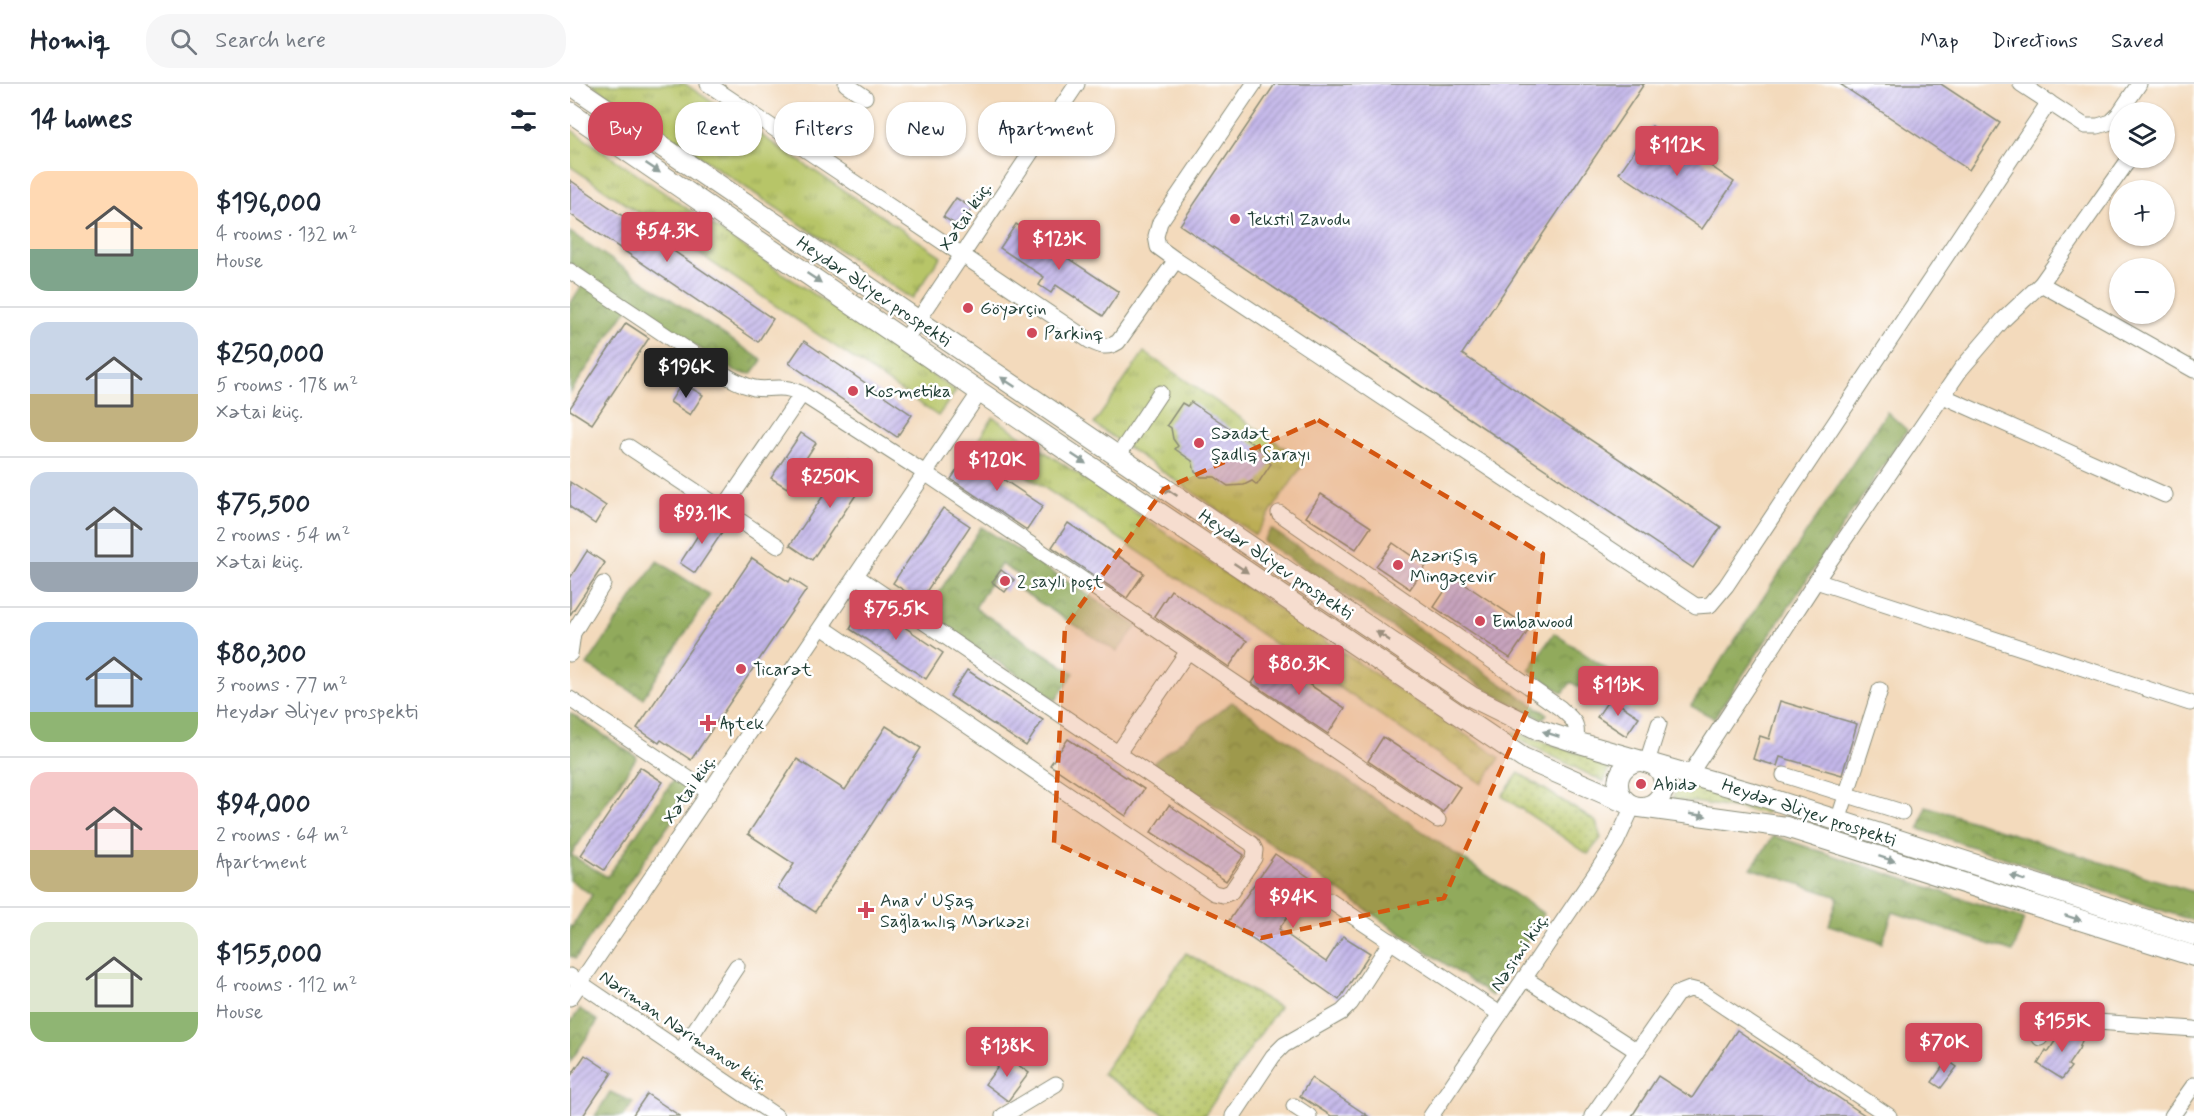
<!DOCTYPE html>
<html lang="en">
<head>
<meta charset="utf-8">
<style>
	body { margin:0; font-family:Mynerve,sans-serif; background:#f6f6f7; color:#1f2937; height:100vh; display:flex; flex-direction:column; font-size:22px; white-space:nowrap }
	* { box-sizing:border-box; margin:0 }
	p { font-size:20px; color:#747a83 }
	.icon { flex:none; width:33px; height:33px; fill:none; stroke:currentColor; stroke-width:2; stroke-linecap:round; stroke-linejoin:round }
	.map { position:relative; flex:1; overflow:hidden }
	.drawer { display:flex; flex-direction:column; background:#fff; width:570px }
	.drawer>* { flex:none }
	.hud { position:absolute; left:18px; top:18px; width:570px; height:54px; display:flex; gap:12px }
	.controls { position:absolute; left:1539px; top:18px; display:grid; gap:12px }
	.controls a { display:grid; place-items:center; width:66px; height:66px; border-radius:50%; background:#fff; box-shadow:0 2px 4px #0004; font-size:30px }
	.price { position:absolute; translate:-50% -51px; padding:0 14px; border-radius:6px; background:#d1495b; color:#fff; font-size:20px; line-height:39px; filter:drop-shadow(0 2px 3px #0008) }
	.price::after { content:''; position:absolute; left:50%; top:36px; width:18px; height:14px; margin-left:-9px; background:inherit; clip-path:polygon(0 0,100% 0,50% 100%) }
	.price.current { background:#222; color:#fff }
	ul { padding:0; list-style:none }
	li { display:flex; align-items:center; gap:18px; height:150px; padding:0 30px }
	li+li { border-top:2px solid #e0e1e3 }
	li span { display:grid; place-items:center; flex:none; width:168px; height:120px; border-radius:18px; color:#555 }
	li>.icon { margin-inline-start:auto }
	span .icon { width:72px; height:72px; fill:#fffc; stroke-width:1 }
	li b { font-size:26px }
	h2 { display:flex; justify-content:space-between; align-items:center; height:72px; padding:0 30px; font-size:26px }
	.pill { padding:0 21px; border-radius:24px; background:#fff; box-shadow:0 2px 4px #0004; font-size:21px; line-height:54px }
	.pill.current { background:#d1495b; color:#fff }
	header { display:flex; align-items:center; gap:36px; box-sizing:border-box; height:84px; padding:0 30px; background:#fff; border-bottom:2px solid #e0e1e3 }
	header strong { font-size:28px }
	nav { display:flex; gap:33px; margin-inline-start:auto; font-size:21px }
	.search { width:420px; height:54px; background:#f6f6f7; display:flex; align-items:center; gap:15px; box-sizing:border-box; padding:0 21px; border-radius:24px; color:#747a83; font-size:22px }
	main { display:flex; flex:1; min-height:0 }
	.map>svg:first-child { display:block }
	.grass { fill:url(#grass-dots); stroke:#6b814e; stroke-width:1.5 }
	.forest { fill:url(#forest-crowns); stroke:#587448; stroke-width:1.5 }
	.park { fill:url(#park-tufts); stroke:#6b814e; stroke-width:1.5 }
	.building { fill:url(#building-hatch) }
	.lines { fill:none; stroke-linecap:round; stroke-linejoin:round }
	.minor-casing { stroke:#898c78; stroke-width:17 }
	.major-casing { stroke:#898c78; stroke-width:22 }
	.minor { stroke:#fff; stroke-width:15 }
	.major { stroke:#fff; stroke-width:20 }
	.oneway { fill:#8f9e9a }
	.marked { fill:#d45610; fill-opacity:0.2; stroke:#d45610; stroke-width:4.5; stroke-dasharray:12 8; stroke-linejoin:round }
	.poi-dot { fill:#d1495b; stroke:#fff; stroke-width:2 }
	.labels { text-anchor:middle; stroke-width:5; stroke-linejoin:round; paint-order:stroke }
	.street-label { font-size:18px; fill:#1f3d34; stroke:#fff }
	.poi-label { font-size:18px; fill:#1f3d34; stroke:#fff; text-anchor:start }
</style>
</head>
<body>
<header>
<strong>Homiq</strong>
<div class="search"><svg class="icon" aria-label="search" viewBox="0 0 24 24"><circle cx="10" cy="10" r="6"/><path d="M15 15l6 6"/></svg>Search here</div>
<nav><a>Map</a><a>Directions</a><a>Saved</a></nav>
</header>
<main>
<section class="drawer">
<h2>14 homes<svg class="icon" aria-label="filters" viewBox="0 0 24 24"><path d="M4 7h16M4 17h16"/><circle cx="9" cy="7" r="2"/><circle cx="15" cy="17" r="2"/></svg></h2>
<ul>
<li><span style="background:linear-gradient(#ffd9b3 65%,#7fa58c 0)"><svg class="icon" aria-label="home" viewBox="0 0 24 24"><path d="M3 11l9-7 9 7M6 9v11h12V9"/></svg></span><div><b>$196,000</b><p>4 rooms · 132 m²</p><p>House</p></div></li>
<li><span style="background:linear-gradient(#c9d6e8 60%,#c2b280 0)"><svg class="icon" aria-label="home" viewBox="0 0 24 24"><path d="M3 11l9-7 9 7M6 9v11h12V9"/></svg></span><div><b>$250,000</b><p>5 rooms · 178 m²</p><p>Xətai küç.</p></div></li>
<li><span style="background:linear-gradient(#c9d6e8 75%,#9aa5b1 0)"><svg class="icon" aria-label="home" viewBox="0 0 24 24"><path d="M3 11l9-7 9 7M6 9v11h12V9"/></svg></span><div><b>$75,500</b><p>2 rooms · 54 m²</p><p>Xətai küç.</p></div></li>
<li><span style="background:linear-gradient(#a9c7e8 75%,#8fb573 0)"><svg class="icon" aria-label="home" viewBox="0 0 24 24"><path d="M3 11l9-7 9 7M6 9v11h12V9"/></svg></span><div><b>$80,300</b><p>3 rooms · 77 m²</p><p>Heydər Əliyev prospekti</p></div></li>
<li><span style="background:linear-gradient(#f6c9c9 65%,#c2b280 0)"><svg class="icon" aria-label="home" viewBox="0 0 24 24"><path d="M3 11l9-7 9 7M6 9v11h12V9"/></svg></span><div><b>$94,000</b><p>2 rooms · 64 m²</p><p>Apartment</p></div></li>
<li><span style="background:linear-gradient(#dfe7d0 75%,#8fb573 0)"><svg class="icon" aria-label="home" viewBox="0 0 24 24"><path d="M3 11l9-7 9 7M6 9v11h12V9"/></svg></span><div><b>$155,000</b><p>4 rooms · 112 m²</p><p>House</p></div></li>
</ul>
</section>
<div class="map">
<svg width="1624" height="1032" viewBox="0 0 1624 1032">
	<defs>
		<pattern id="grass-dots" width="8" height="8" patternUnits="userSpaceOnUse" patternTransform="scale(1.5)"><rect width="8" height="8" fill="#b7c567"/><path d="M2 2h.1M6 6h.1" fill="none" stroke="#94a156" stroke-width="1.8" stroke-linecap="round"/></pattern>
		<pattern id="forest-crowns" width="20" height="18" patternUnits="userSpaceOnUse" patternTransform="scale(1.5)"><rect width="20" height="18" fill="#91aa5c"/><path d="M2 6a3 3 0 1 1 6 0M12 15a3 3 0 1 1 6 0" fill="none" stroke="#768c4d"/></pattern>
		<pattern id="park-tufts" width="24" height="20" patternUnits="userSpaceOnUse" patternTransform="scale(1.5)"><rect width="24" height="20" fill="#b7c567"/><path d="M3 7l-1-3M5 7V3M7 7l1-3M15 17l-1-3M17 17v-4M19 17l1-3" fill="none" stroke="#94a156"/></pattern>
		<pattern id="building-hatch" width="6" height="6" patternUnits="userSpaceOnUse" patternTransform="scale(1.5)"><rect width="6" height="6" fill="#c4b7ea"/><path d="M-1 1l2-2M0 6l6-6M5 7l2-2" fill="none" stroke="#9f96be"/></pattern>
	</defs>
	<rect width="100%" height="100%" fill="#fff"/>
	<filter id="ink" filterUnits="userSpaceOnUse"><feTurbulence type="fractalNoise" baseFrequency=".0167" numOctaves="2"/><feDisplacementMap in="SourceGraphic" scale="12" xChannelSelector="R" yChannelSelector="G"/><feConvolveMatrix kernelMatrix="1 2 1 2 8 2 1 2 1" color-interpolation-filters="sRGB"/></filter>
	<filter id="wash" filterUnits="userSpaceOnUse"><feTurbulence type="fractalNoise" baseFrequency=".008" numOctaves="4" result="noise"/><feDisplacementMap in="SourceGraphic" scale="24" xChannelSelector="R" yChannelSelector="G"/><feGaussianBlur stdDeviation="1.35" result="paint"/><feColorMatrix in="noise" values="0 0 0 0 0 0 0 0 0 0 0 0 0 0 0 0 0 1.4 0 .05"/><feComposite in="paint" operator="in"/></filter>
	<g filter="url(#wash)">
		<rect width="100%" height="100%" fill="#f3dabc"/>
		<!-- grass -->
		<g class="grass">
			<path d="M944 648 1041 680 1034 698 940 651Z"/>
			<path d="M949 689 1026 738 1031 754 1018 770 932 712Z"/>
			<path d="M1106 699 1198 725 1196 729 1103 715Z"/>
			<path d="M616 869 709 923 634 1032H597L532 990Z"/>
		</g>
		<!-- forest -->
		<g class="forest">
			<path d="M0 148 192 276 182 290 166 288 61 220 0 309V220L19 191 0 179Z"/>
			<path d="M1317 328 1337 346 1144 634 1121 622Z"/>
			<path d="M411 443 567 542 547 568 447 504 452 493 431 480 405 524 504 589 486 616 355 530Z"/>
			<path d="M701 445 977 630 972 635 923 610 693 457Z"/>
			<path d="M87 477 140 511 73 614 17 581Z"/>
			<path d="M984 549 1038 586 1020 610 1001 598 993 609 959 586Z"/>
			<path d="M662 618 974 830 922 912 583 679Z"/>
			<path d="M0 629 67 673 1 771 37 793 104 695 122 708 5 875 0 872V842L2 843 22 811 0 796Z"/>
			<path d="M1356 722 1624 808V837L1349 745Z"/>
			<path d="M1204 752 1454 835 1443 868 1323 828 1312 859 1259 841 1268 813 1181 784Z"/>
			<path d="M10 925 28 937 0 978V939Z"/>
			<path d="M40 1008 63 1018 54 1032H25Z"/>
		</g>
		<!-- park -->
		<g class="park">
			<path d="M22 0H115L371 172 342 215Z"/>
			<path d="M0 45 386 307 368 332 0 82Z"/>
			<path d="M574 268 735 378 685 451 524 340Z"/>
			<path d="M423 333 930 674 912 700 407 358Z"/>
		</g>
		<g id="blocks">
			<!-- building -->
			<g class="building">
				<path d="M705 0H1074L892 270 1151 443 1123 484 610 141Z"/>
				<path d="M1270 0H1371L1430 39 1399 86Z"/>
				<path d="M1082 42 1164 98 1132 145 1049 89Z"/>
				<path d="M0 96 203 235 188 258 0 130Z"/>
				<path d="M386 114 402 124 390 143 373 133Z"/>
				<path d="M446 140 549 208 533 232 486 201 481 209 469 201 474 193 430 164Z"/>
				<path d="M56 239 79 254 22 340 0 326V324Z"/>
				<path d="M234 257 342 331 327 353 219 279Z"/>
				<path d="M112 299 133 311 120 331 100 318Z"/>
				<path d="M621 318 699 371 695 375 701 380 687 401 682 397 674 401 658 402 645 393H631L625 388 622 377 605 365 608 362 603 355 601 344 597 341 612 319 617 322Z"/>
				<path d="M231 349 246 359 217 404 201 394Z"/>
				<path d="M397 371 473 422 457 446 381 395Z"/>
				<path d="M278 375 300 390 242 476 220 461Z"/>
				<path d="M0 398 36 422 25 440 0 423Z"/>
				<path d="M751 410 801 443 786 465 736 433Z"/>
				<path d="M373 424 400 442 350 517 323 499Z"/>
				<path d="M139 434 155 444 125 489 110 479Z"/>
				<path d="M498 439 574 489 557 514 482 463Z"/>
				<path d="M823 459 856 482 840 505 806 482Z"/>
				<path d="M17 467 35 479 0 531V494Z"/>
				<path d="M182 474 219 498 221 494 237 505 121 676 91 656 89 659 67 644Z"/>
				<path d="M431 486 444 496 435 508 422 498Z"/>
				<path d="M884 493 960 544 940 574 864 523Z"/>
				<path d="M601 506 677 557 659 583 584 532Z"/>
				<path d="M297 518 373 569 356 595 280 545Z"/>
				<path d="M699 574 775 624 758 650 682 599Z"/>
				<path d="M397 586 473 636 456 662 380 612Z"/>
				<path d="M1040 614 1069 633 1056 652 1027 633Z"/>
				<path d="M1210 617 1287 640 1272 691 1210 673 1207 682 1183 675 1190 652 1199 655Z"/>
				<path d="M316 642 351 664 245 828 208 804 224 780 178 750 227 675 275 706Z"/>
				<path d="M813 653 890 703 873 728 798 677Z"/>
				<path d="M498 655 574 705 556 732 480 681Z"/>
				<path d="M70 683 93 698 34 786 11 771Z"/>
				<path d="M599 721 674 771 656 797 581 748Z"/>
				<path d="M705 770 743 796 709 845 756 878 773 852 800 869 769 916 658 838Z"/>
				<path d="M1167 946 1296 1032H1062L1088 992 1122 1014Z"/>
				<path d="M1497 946H1506L1514 951 1509 965 1498 981 1501 983 1492 995 1468 980 1476 966 1478 968 1489 951Z"/>
				<path d="M15 971 42 989 13 1032H0V993Z"/>
				<path d="M436 972 459 989 438 1017 415 1000Z"/>
				<path d="M1377 976 1387 983 1371 1004 1362 998Z"/>
				<path d="M741 994 798 1032H761L730 1012Z"/>
				<path d="M77 1010 110 1032H62Z"/>
			</g>
		</g>
	</g>
	<g filter="url(#ink)">
		<use href="#blocks" fill-opacity="0" stroke="#898c78" stroke-width="1.5"/>
		<g class="lines">
			<defs>
				<g id="minor">
					<path d="M138 0 520 257C530 262 537 265 548 258L606 176 1126 522 1140 521 1156 502 1479 18"/>
					<path d="M276 0 295 13"/>
					<path d="M1451 0 1515 42H1528L1541 38 1550 29"/>
					<path d="M1550 28 1569 0"/>
					<path d="M606 176 588 163 586 152 590 138 684 0"/>
					<path d="M0 187 149 287C160 294 171 301 184 304 204 307 210 299 232 310L355 389 868 736"/>
					<path d="M1471 200 1624 286"/>
					<path d="M335 256 507 0"/>
					<path d="M1373 312 1595 411"/>
					<path d="M59 363 208 462"/>
					<path d="M548 372 590 309"/>
					<path d="M153 425 232 310"/>
					<path d="M709 429 990 624C1005 637 1008 639 1006 658"/>
					<path d="M1246 497 1620 619"/>
					<path d="M252 543 644 809 653 811 661 808 684 774 685 766 682 760 286 492"/>
					<path d="M0 570 3 549 33 500"/>
					<path d="M0 615 140 709"/>
					<path d="M548 669 618 567"/>
					<path d="M1077 678 1089 640"/>
					<path d="M1120 690 1246 497 1391 285 1433 236 1471 200 1560 74"/>
					<path d="M1214 691 1332 728"/>
					<path d="M1268 737 1310 606"/>
					<path d="M760 817 930 930"/>
					<path d="M0 892 206 1032"/>
					<path d="M954 894 1067 967"/>
					<path d="M0 914 410 308"/>
					<path d="M1470 954 1480 938 1486 935 1624 945"/>
					<path d="M111 967 167 882"/>
					<path d="M724 1022 739 1032"/>
					<path d="M433 1032 486 1000"/>
					<path d="M663 1032 703 972 714 961 772 928 781 919 821 857"/>
					<path d="M861 1032 1046 759 1063 722"/>
					<path d="M1022 1032 1107 910 1120 905 1132 908 1319 1032"/>
					<path d="M1602 1032 1624 1001"/>
				</g>
				<g id="major">
					<path d="M0 0 902 613 969 646 1006 658 1179 708 1624 851"/>
					<path d="M0 28 410 308 953 674 1063 722"/>
					<circle cx="1071" cy="700" r="23"/>
					<path d="M1070 723 1216 743 1624 872"/>
				</g>
			</defs>
			<!-- minor casing -->
			<use href="#minor" class="minor-casing"/>
			<!-- major casing -->
			<use href="#major" class="major-casing"/>
			<!-- minor -->
			<use href="#minor" class="minor"/>
			<!-- major -->
			<use href="#major" class="major"/>
		</g>
		<!-- one-way arrows -->
		<defs><path id="oneway-solid" d="M-6-.8H1V-3.2L6.5 0L1 3.2V.8H-6Z" transform="scale(1.5)"/></defs>
		<g class="oneway">
			<use href="#oneway-solid" transform="translate(83 84) rotate(34)"/>
			<use href="#oneway-solid" transform="translate(244 194) rotate(34)"/>
			<use href="#oneway-solid" transform="translate(438 298) rotate(-146)"/>
			<use href="#oneway-solid" transform="translate(509 375) rotate(34)"/>
			<use href="#oneway-solid" transform="translate(600 407) rotate(-146)"/>
			<use href="#oneway-solid" transform="translate(671 484) rotate(34)"/>
			<use href="#oneway-solid" transform="translate(813 552) rotate(-146)"/>
			<use href="#oneway-solid" transform="translate(981 650) rotate(-162)"/>
			<use href="#oneway-solid" transform="translate(1128 731) rotate(8)"/>
			<use href="#oneway-solid" transform="translate(1317 775) rotate(18)"/>
			<use href="#oneway-solid" transform="translate(1448 794) rotate(-162)"/>
			<use href="#oneway-solid" transform="translate(1503 834) rotate(18)"/>
		</g>
	</g>
	<!-- marked area -->
	<path class="marked" d="M748 336 973 470 959 622 874 814 691 854 484 759 495 543 594 405Z"/>
	<!-- markers -->
	<g class="poi-dot">
		<circle cx="665" cy="135" r="6"/>
		<circle cx="398" cy="224" r="6"/>
		<circle cx="462" cy="249" r="6"/>
		<circle cx="283" cy="307" r="6"/>
		<circle cx="629" cy="359" r="6"/>
		<circle cx="828" cy="481" r="6"/>
		<circle cx="435" cy="497" r="6"/>
		<circle cx="910" cy="537" r="6"/>
		<circle cx="171" cy="585" r="6"/>
		<path d="M135 630h6v6h6v6h-6v6h-6v-6h-6v-6h6z"/>
		<circle cx="1071" cy="700" r="6"/>
		<path d="M293 817h6v6h6v6h-6v6h-6v-6h-6v-6h6z"/>
	</g>
	<g class="labels">
		<!-- street labels -->
		<g class="street-label">
			<text transform="translate(395 132) rotate(-56)" y="6">Xətai küç.</text>
			<text transform="translate(304 207) rotate(34)" y="6">Heydər Əliyev prospekti</text>
			<text transform="translate(706 480) rotate(34)" y="6">Heydər Əliyev prospekti</text>
			<text transform="translate(119 705) rotate(-56)" y="6">Xətai küç.</text>
			<text transform="translate(1239 728) rotate(18)" y="6">Heydər Əliyev prospekti</text>
			<text transform="translate(949 868) rotate(-56)" y="6">Nəsimi küç.</text>
			<text transform="translate(114 946) rotate(34)" y="6">Nəriman Nərimanov küç.</text>
		</g>
		<!-- poi labels -->
		<g class="poi-label">
			<text x="677" y="141">Tekstil Zavodu</text>
			<text x="410" y="230">Göyərçin</text>
			<text x="474" y="255">Parkinq</text>
			<text x="295" y="313">Kosmetika</text>
			<text x="641" y="355">Səadət<tspan x="641" dy="21">Şadlıq Sarayı</tspan></text>
			<text x="840" y="477">Azərişıq<tspan x="840" dy="21">Mingəçevir</tspan></text>
			<text x="447" y="503">2 saylı poçt</text>
			<text x="922" y="543">Embawood</text>
			<text x="183" y="591">Ticarət</text>
			<text x="150" y="645">Aptek</text>
			<text x="1083" y="706">Abidə</text>
			<text x="310" y="822">Ana v' Uşaq<tspan x="310" dy="21">Sağlamlıq Mərkəzi</tspan></text>
		</g>
	</g>
</svg>
<div class="controls">
<a><svg class="icon" aria-label="layers" viewBox="0 0 24 24"><path d="M12 4l9 5-9 5-9-5zM3 14l9 5 9-5"/></svg></a>
<a>+</a>
<a>−</a>
</div>
<b class="price" style="left:1107px;top:93px">$112K</b>
<b class="price" style="left:97px;top:179px">$54.3K</b>
<b class="price" style="left:489px;top:187px">$123K</b>
<b class="price current" style="left:116px;top:315px">$196K</b>
<b class="price" style="left:427px;top:408px">$120K</b>
<b class="price" style="left:260px;top:425px">$250K</b>
<b class="price" style="left:132px;top:461px">$93.1K</b>
<b class="price" style="left:326px;top:557px">$75.5K</b>
<b class="price" style="left:729px;top:612px">$80.3K</b>
<b class="price" style="left:1048px;top:633px">$113K</b>
<b class="price" style="left:723px;top:845px">$94K</b>
<b class="price" style="left:1492px;top:969px">$155K</b>
<b class="price" style="left:1374px;top:990px">$70K</b>
<b class="price" style="left:437px;top:994px">$138K</b>
<div class="hud">
<a class="pill current">Buy</a>
<a class="pill">Rent</a>
<a class="pill">Filters</a>
<a class="pill">New</a>
<a class="pill">Apartment</a>
</div>
</div>
</main>
</body>
</html>
